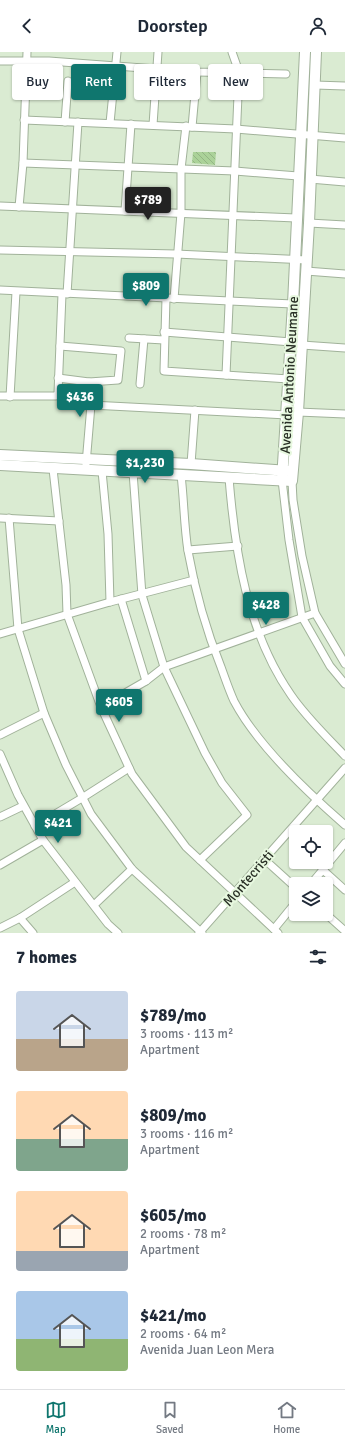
<!DOCTYPE html>
<html lang="en">
<head>
<meta charset="utf-8">
<style>
	body { margin:0; font-family:Signika,sans-serif; background:#f2f2f3; color:#1f2937; height:100vh; display:flex; flex-direction:column; font-size:15px; white-space:nowrap }
	* { box-sizing:border-box; margin:0 }
	p { font-size:13px; color:#747a83 }
	.icon { flex:none; width:22px; height:22px; fill:none; stroke:currentColor; stroke-width:2; stroke-linecap:round; stroke-linejoin:round }
	.map { position:relative; height:881px; overflow:hidden }
	.details { display:flex; flex-direction:column; background:#fff; flex:1 }
	.details>* { flex:none }
	.hud { position:absolute; left:12px; top:12px; width:321px; height:36px; display:flex; gap:8px }
	.fabs { position:absolute; left:289px; top:773px; display:grid; gap:8px }
	.fabs a { display:grid; place-items:center; width:44px; height:44px; border-radius:4px; background:#fff; box-shadow:0 1px 3px #0004; font-size:20px }
	.price { position:absolute; translate:-50% -34px; padding:0 9px; border-radius:4px; background:#0f766e; color:#fff; font-size:13px; line-height:26px; filter:drop-shadow(0 1px 2px #0008) }
	.price::after { content:''; position:absolute; left:50%; top:24px; width:12px; height:9px; margin-left:-6px; background:inherit; clip-path:polygon(0 0,100% 0,50% 100%) }
	.price.on { background:#222; color:#fff }
	ul { padding:0; list-style:none }
	li { display:flex; align-items:center; gap:12px; height:100px; padding:0 16px }
	li span { display:grid; place-items:center; flex:none; width:112px; height:80px; border-radius:4px; color:#555 }
	li>.icon { margin-inline-start:auto }
	span .icon { width:48px; height:48px; fill:#fffc; stroke-width:1 }
	li b { font-size:17px }
	h2 { display:flex; justify-content:space-between; align-items:center; height:48px; padding:0 16px; font-size:17px }
	.tag { padding:0 14px; border-radius:4px; background:#fff; box-shadow:0 1px 3px #0004; font-size:14px; line-height:36px }
	.tag.on { background:#0f766e; color:#fff }
	header { display:flex; justify-content:space-between; align-items:center; height:52px; padding:0 16px; background:#fff; font-size:18px; font-weight:600 }
	.tab-bar { display:flex; justify-content:space-around; align-items:center; height:56px; border-top:1px solid #e0e1e3; background:#fff; font-size:11px; color:#747a83 }
	.tab-bar a { display:grid; justify-items:center; gap:2px }
	.tab-bar .on { color:#0f766e }
	.map>svg:first-child { display:block }
	.building { fill:url(#building-back-hatch) }
	.lines { fill:none; stroke-linecap:round; stroke-linejoin:round }
	.street-casing { stroke:#a1b29a; stroke-width:9 }
	.secondary-casing { stroke:#a1b29a; stroke-width:12 }
	.street { stroke:#fff; stroke-width:7 }
	.secondary { stroke:#fff; stroke-width:10 }
	.labels { text-anchor:middle; stroke-width:4; stroke-linejoin:round; paint-order:stroke }
	.street-label { font-size:14px; fill:#293026; stroke:#e7f8df }
</style>
</head>
<body>
<header><svg class="icon" aria-label="back" viewBox="0 0 24 24"><path d="M15 5l-7 7 7 7"/></svg>Doorstep<svg class="icon" aria-label="person" viewBox="0 0 24 24"><circle cx="12" cy="8" r="4"/><path d="M4 21q1-7 8-7t8 7"/></svg></header>
<div class="map">
<svg width="345" height="881" viewBox="0 0 345 881">
	<defs>
		<pattern id="building-back-hatch" width="6" height="6" patternUnits="userSpaceOnUse"><rect width="6" height="6" fill="#abd299"/><path d="M-1 5l2 2M0 0l6 6M5-1l2 2" fill="none" stroke="#93b584"/></pattern>
	</defs>
	<rect width="100%" height="100%" fill="#daebd2"/>
	<!-- building -->
	<path class="building" d="M193 100H216L215 113 192 111Z"/>
	<g class="lines">
		<defs>
			<g id="street">
				<path d="M0 9H49L197 20 286 22"/>
				<path d="M315 33 345 34"/>
				<path d="M24 68 236 77 345 86"/>
				<path d="M65 70 68 29"/>
				<path d="M110 71 117 0"/>
				<path d="M153 73 158 0"/>
				<path d="M192 75 197 20"/>
				<path d="M23 111 235 119 298 124"/>
				<path d="M310 127 345 130"/>
				<path d="M0 154 296 166"/>
				<path d="M19 155 23 111 27 0"/>
				<path d="M125 159 131 72"/>
				<path d="M309 171 345 173"/>
				<path d="M0 198 176 202 307 208"/>
				<path d="M306 219 345 222"/>
				<path d="M0 238 293 252"/>
				<path d="M67 242 78 70"/>
				<path d="M166 246 164 319 289 327"/>
				<path d="M174 247 181 161V117L186 74"/>
				<path d="M164 280 291 290"/>
				<path d="M129 286 164 288"/>
				<path d="M302 293 345 296"/>
				<path d="M60 294 121 299 118 328 89 330"/>
				<path d="M226 323 239 20 232 0"/>
				<path d="M58 326 89 330 91 353 86 412"/>
				<path d="M140 332 144 287"/>
				<path d="M0 344H56L58 341 62 242"/>
				<path d="M10 345 16 240"/>
				<path d="M91 353 287 363"/>
				<path d="M298 360 345 362"/>
				<path d="M191 412 195 358"/>
				<path d="M53 417 66 533 67 562 101 655 132 722 186 795 278 881"/>
				<path d="M102 419 108 482 110 550"/>
				<path d="M133 420 142 543 164 615 205 701 222 731 247 763 200 808"/>
				<path d="M181 423C184 448 184 474 188 499 195 538 206 578 221 615 225 626 229 638 234 649 257 693 307 740 345 773"/>
				<path d="M229 426C235 500 247 580 291 643 306 665 326 684 345 704"/>
				<path d="M282 428 289 488 302 565 330 614 345 632"/>
				<path d="M292 429 293 448 302 504 315 561 345 612"/>
				<path d="M0 466 59 469"/>
				<path d="M9 466 18 577 44 661 66 713 91 762 132 817 202 881"/>
				<path d="M188 498 238 494"/>
				<path d="M121 547 146 629"/>
				<path d="M0 582 110 550 194 528"/>
				<path d="M101 655 146 629 164 615 315 561"/>
				<path d="M0 683 44 661"/>
				<path d="M0 702 18 743 43 788 108 872 118 881"/>
				<path d="M0 765 23 754"/>
				<path d="M35 774 82 746 129 716"/>
				<path d="M264 807 296 836"/>
				<path d="M0 813 43 788"/>
				<path d="M323 818 345 838"/>
				<path d="M311 832 345 791"/>
				<path d="M94 853 132 817"/>
				<path d="M326 862 345 879"/>
				<path d="M20 866 33 881"/>
				<path d="M0 876 20 866 75 830"/>
				<path d="M274 877 296 850"/>
				<path d="M199 881 345 716"/>
			</g>
			<g id="secondary">
				<path d="M0 403 191 412 289 419"/>
				<path d="M0 413 292 429 298 360 309 171 316 0"/>
				<path d="M282 428 293 252 305 0"/>
			</g>
		</defs>
		<!-- street casing -->
		<use href="#street" class="street-casing"/>
		<!-- secondary casing -->
		<use href="#secondary" class="secondary-casing"/>
		<!-- street -->
		<use href="#street" class="street"/>
		<!-- secondary -->
		<use href="#secondary" class="secondary"/>
	</g>
	<g class="labels">
		<!-- street labels -->
		<g class="street-label">
			<text transform="translate(289 323) rotate(-87)" y="5">Avenida Antonio Neumane</text>
			<text transform="translate(248 826) rotate(-49)" y="5">Montecristi</text>
		</g>
	</g>
</svg>
<div class="fabs">
<a><svg class="icon" aria-label="locate" viewBox="0 0 24 24"><circle cx="12" cy="12" r="6"/><path d="M12 2v4M12 18v4M2 12h4M18 12h4"/></svg></a>
<a><svg class="icon" aria-label="layers" viewBox="0 0 24 24"><path d="M12 4l9 5-9 5-9-5zM3 14l9 5 9-5"/></svg></a>
</div>
<b class="price on" style="left:148px;top:169px">$789</b>
<b class="price" style="left:146px;top:255px">$809</b>
<b class="price" style="left:80px;top:366px">$436</b>
<b class="price" style="left:145px;top:432px">$1,230</b>
<b class="price" style="left:266px;top:574px">$428</b>
<b class="price" style="left:119px;top:671px">$605</b>
<b class="price" style="left:58px;top:792px">$421</b>
<div class="hud">
<a class="tag">Buy</a>
<a class="tag on">Rent</a>
<a class="tag">Filters</a>
<a class="tag">New</a>
</div>
</div>
<section class="details">
<h2>7 homes<svg class="icon" aria-label="filters" viewBox="0 0 24 24"><path d="M4 7h16M4 17h16"/><circle cx="9" cy="7" r="2"/><circle cx="15" cy="17" r="2"/></svg></h2>
<ul>
<li><span style="background:linear-gradient(#c9d6e8 60%,#b9a48a 0)"><svg class="icon" aria-label="home" viewBox="0 0 24 24"><path d="M3 11l9-7 9 7M6 9v11h12V9"/></svg></span><div><b>$789/mo</b><p>3 rooms · 113 m²</p><p>Apartment</p></div></li>
<li><span style="background:linear-gradient(#ffd9b3 60%,#7fa58c 0)"><svg class="icon" aria-label="home" viewBox="0 0 24 24"><path d="M3 11l9-7 9 7M6 9v11h12V9"/></svg></span><div><b>$809/mo</b><p>3 rooms · 116 m²</p><p>Apartment</p></div></li>
<li><span style="background:linear-gradient(#ffd9b3 75%,#9aa5b1 0)"><svg class="icon" aria-label="home" viewBox="0 0 24 24"><path d="M3 11l9-7 9 7M6 9v11h12V9"/></svg></span><div><b>$605/mo</b><p>2 rooms · 78 m²</p><p>Apartment</p></div></li>
<li><span style="background:linear-gradient(#a9c7e8 60%,#8fb573 0)"><svg class="icon" aria-label="home" viewBox="0 0 24 24"><path d="M3 11l9-7 9 7M6 9v11h12V9"/></svg></span><div><b>$421/mo</b><p>2 rooms · 64 m²</p><p>Avenida Juan Leon Mera</p></div></li>
</ul>
</section>
<nav class="tab-bar">
<a class="on"><svg class="icon" aria-label="map" viewBox="0 0 24 24"><path d="M3 6l6-2 6 2 6-2v14l-6 2-6-2-6 2zM9 4v14M15 6v14"/></svg>Map</a>
<a><svg class="icon" aria-label="saved" viewBox="0 0 24 24"><path d="M7 4h10v16l-5-4-5 4z"/></svg>Saved</a>
<a><svg class="icon" aria-label="home" viewBox="0 0 24 24"><path d="M3 11l9-7 9 7M6 9v11h12V9"/></svg>Home</a>
</nav>
</body>
</html>
